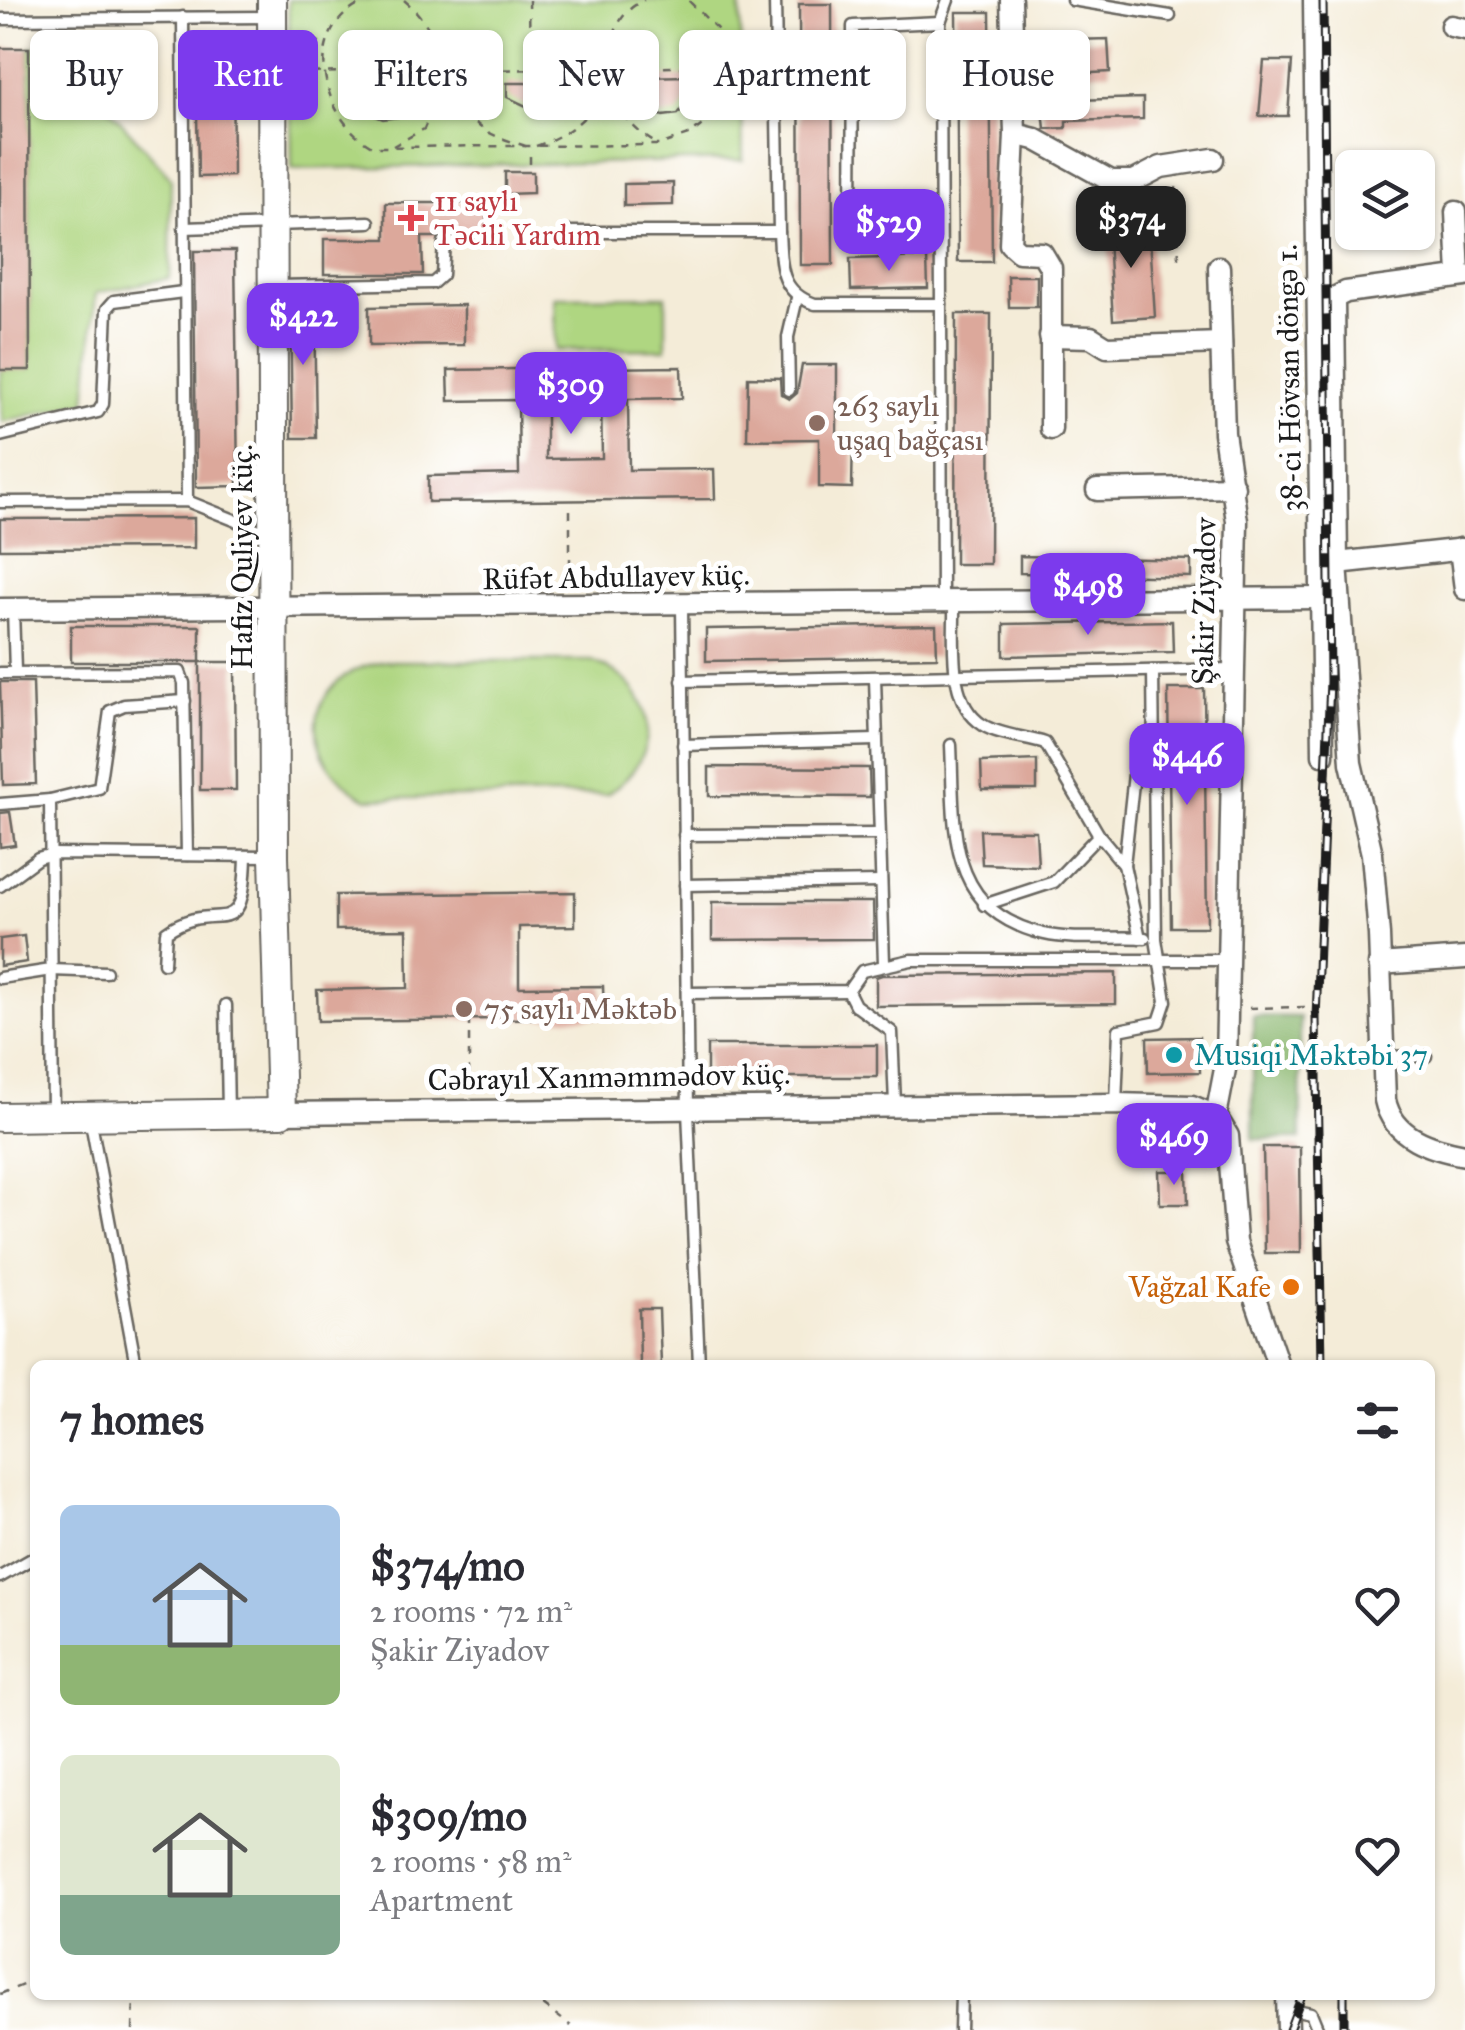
<!DOCTYPE html>
<html lang="en">
<head>
<meta charset="utf-8">
<style>
	body { margin:0; font-family:"IM FELL Great Primer",serif; background:#f7f7f7; color:#2b2b33; height:100vh; display:flex; flex-direction:column; font-size:38px; white-space:nowrap }
	* { box-sizing:border-box; margin:0 }
	p { font-size:32px; color:#7c7c81 }
	.icon { flex:none; width:55px; height:55px; fill:none; stroke:currentColor; stroke-width:2; stroke-linecap:round; stroke-linejoin:round }
	.map { position:relative; flex:1; overflow:hidden }
	.side { position:absolute; left:30px; top:1360px; width:1405px; height:640px; display:flex; flex-direction:column; background:#fff; border-radius:15px; box-shadow:0 2px 8px #0004 }
	.side>* { flex:none }
	.banner { position:absolute; left:30px; top:30px; width:1405px; height:90px; display:flex; gap:20px }
	.controls { position:absolute; left:1335px; top:150px; display:grid; gap:20px }
	.controls a { display:grid; place-items:center; width:100px; height:100px; border-radius:15px; background:#fff; box-shadow:0 2px 8px #0004; font-size:50px }
	.price { position:absolute; translate:-50% -85px; padding:0 22px; border-radius:20px; background:#7c3aed; color:#fff; font-size:32px; line-height:65px; filter:drop-shadow(0 2px 5px #0008) }
	.price::after { content:''; position:absolute; left:50%; top:60px; width:30px; height:22px; margin-left:-15px; background:inherit; clip-path:polygon(0 0,100% 0,50% 100%) }
	.price.current { background:#222; color:#fff }
	ul { padding:0; list-style:none }
	li { display:flex; align-items:center; gap:30px; height:250px; padding:0 30px }
	li span { display:grid; place-items:center; flex:none; width:280px; height:200px; border-radius:15px; color:#555 }
	li>.icon { margin-inline-start:auto }
	span .icon { width:120px; height:120px; fill:#fffc; stroke-width:1 }
	li b { font-size:42px }
	h2 { display:flex; justify-content:space-between; align-items:center; height:120px; padding:0 30px; font-size:42px }
	.tag { padding:0 35px; border-radius:15px; background:#fff; box-shadow:0 2px 8px #0004; font-size:35px; line-height:90px }
	.tag.current { background:#7c3aed; color:#fff }
	.map>svg:first-child { display:block }
	.green { fill:#afd681; stroke:#66794e; stroke-width:2.5 }
	.forest { fill:#8bb76f; stroke:#546a46; stroke-width:2.5 }
	.building { fill:#dca89b; fill-rule:evenodd }
	.lines { fill:none; stroke-linecap:round; stroke-linejoin:round }
	.lane-casing { stroke:#68655e; stroke-width:15 }
	.street-casing { stroke:#68655e; stroke-width:25 }
	.secondary-casing { stroke:#68655e; stroke-width:32 }
	.path { stroke:#68655e; stroke-width:2.5; stroke-dasharray:8 8; stroke-linecap:butt }
	.lane { stroke:#fff; stroke-width:10 }
	.street { stroke:#fff; stroke-width:20 }
	.secondary { stroke:#fff; stroke-width:28 }
	.rail-casing { stroke:#1c1c1c; stroke-width:9 }
	.rail { stroke:#fff; stroke-width:5; stroke-dasharray:15; stroke-linecap:butt }
	.health-dot { fill:#e0444e; stroke:#fff; stroke-width:4 }
	.education-dot { fill:#8d6e63; stroke:#fff; stroke-width:4 }
	.culture-dot { fill:#0f9aa8; stroke:#fff; stroke-width:4 }
	.food-dot { fill:#e8710a; stroke:#fff; stroke-width:4 }
	.labels { text-anchor:middle; stroke-width:10; stroke-linejoin:round; paint-order:stroke }
	.health-label { font-size:30px; fill:#be3a42; stroke:#fff; text-anchor:start }
	.street-label { font-size:30px; fill:#1c1c1c; stroke:#fff }
	.education-label { font-size:30px; fill:#785e54; stroke:#fff; text-anchor:start }
	.culture-label { font-size:30px; fill:#0d838f; stroke:#fff; text-anchor:start }
	.food-label { font-size:30px; fill:#c56008; stroke:#fff; text-anchor:end }
</style>
</head>
<body>
<div class="map">
<svg width="1465" height="2030" viewBox="0 0 1465 2030">
	<rect width="100%" height="100%" fill="#fff"/>
	<filter id="ink" filterUnits="userSpaceOnUse"><feTurbulence type="fractalNoise" baseFrequency=".01" numOctaves="2"/><feDisplacementMap in="SourceGraphic" scale="20" xChannelSelector="R" yChannelSelector="G"/><feConvolveMatrix kernelMatrix="1 2 1 2 8 2 1 2 1" color-interpolation-filters="sRGB"/></filter>
	<filter id="wash" filterUnits="userSpaceOnUse"><feTurbulence type="fractalNoise" baseFrequency=".0048" numOctaves="4" result="noise"/><feDisplacementMap in="SourceGraphic" scale="40" xChannelSelector="R" yChannelSelector="G"/><feGaussianBlur stdDeviation="2.25" result="paint"/><feColorMatrix in="noise" values="0 0 0 0 0 0 0 0 0 0 0 0 0 0 0 0 0 1.4 0 .05"/><feComposite in="paint" operator="in"/></filter>
	<g filter="url(#wash)">
		<rect width="100%" height="100%" fill="#f4ecd8"/>
		<!-- green -->
		<g class="green">
			<path d="M288 0H740L743 160 292 169Z"/>
			<path d="M84 46 85 81 171 178 170 278 96 293 86 402 2 422 0 370 30 369 29 48Z"/>
			<path d="M666 296V349L556 350 555 297Z"/>
			<path d="M385 661H592C660 685 666 756 607 794L367 799C295 760 300 676 385 661Z"/>
		</g>
		<!-- forest -->
		<path class="forest" d="M1253 1016 1300 1017 1301 1139H1253Z"/>
		<g id="blocks">
			<!-- building -->
			<g class="building">
				<path d="M799 4H832L833 265H800Z"/>
				<path d="M956 12H990L992 262H958Z"/>
				<path d="M1108 39 1110 72 1074 74 1073 40Z"/>
				<path d="M232 47 233 176 198 177 196 48Z"/>
				<path d="M0 48H29L30 370H0Z"/>
				<path d="M1264 61H1292L1288 116H1259Z"/>
				<path d="M688 76 686 103 678 114 663 116 648 110 643 77Z"/>
				<path d="M408 79 406 105 398 117 383 119 368 113 363 80Z"/>
				<path d="M507 83H554V94L551 101 528 107 507 97Z"/>
				<path d="M1143 98V119L1066 121V128L1045 129 1042 101Z"/>
				<path d="M505 172H533V193L505 194Z"/>
				<path d="M673 183V205L624 206V184Z"/>
				<path d="M386 203H486L487 237H422L423 274H324V239H386Z"/>
				<path d="M1149 222 1155 317 1113 320 1107 224Z"/>
				<path d="M194 251H235L238 486 196 487Z"/>
				<path d="M927 257 928 288 851 290 850 259Z"/>
				<path d="M1008 276H1037V307H1009Z"/>
				<path d="M290 298H314L316 438H292Z"/>
				<path d="M464 305V345L369 346V307Z"/>
				<path d="M956 314H991L990 564H955Z"/>
				<path d="M802 365H837V434L853 435 852 488 819 487V439L747 440 748 377 780 378 781 394 790 399 797 393Z"/>
				<path d="M681 367 682 398 628 399 629 470 714 469 715 499 428 502V476L519 474 518 400 449 401 448 370ZM601 399 602 458 546 459V400Z"/>
				<path d="M194 518V548L0 549V519Z"/>
				<path d="M1020 556 1191 560V577L1020 573Z"/>
				<path d="M1172 621 1173 652 1004 656V624Z"/>
				<path d="M936 625 937 657 706 661V629Z"/>
				<rect x="71" y="626" width="129" height="36"/>
				<path d="M200 662H235L236 790H200Z"/>
				<path d="M0 682H33L36 784 3 785Z"/>
				<path d="M1168 689H1204L1207 927H1171Z"/>
				<path d="M1037 760V790H982L981 762Z"/>
				<path d="M709 767 869 768 870 797 709 796Z"/>
				<path d="M10 812 15 845 0 847V813Z"/>
				<path d="M980 830 1036 831 1038 866 982 864Z"/>
				<path d="M575 892V926L519 927V987L603 986 604 1018 318 1021 317 990 408 988 407 929 336 930V895Z"/>
				<path d="M712 902H873L874 939 712 940Z"/>
				<path d="M24 936 27 962 0 966V939Z"/>
				<path d="M1116 973V1004L876 1006V977L882 975Z"/>
				<path d="M1199 1037 1200 1072 1148 1073 1147 1038Z"/>
				<rect x="707" y="1045" width="170" height="32"/>
				<path d="M1263 1147H1300L1301 1253H1265Z"/>
				<path d="M1159 1171H1187L1188 1204H1160Z"/>
				<path d="M639 1309H659L661 1365H640Z"/>
			</g>
		</g>
	</g>
	<g filter="url(#ink)">
		<use href="#blocks" fill-opacity="0" stroke="#68655e" stroke-width="2.5"/>
		<g class="lines">
			<defs>
				<g id="lane">
					<path d="M775 0 779 232C781 265 779 292 815 304H941"/>
					<path d="M1072 0 1170 16"/>
					<path d="M183 17 187 501"/>
					<path d="M0 19 269 17"/>
					<path d="M940 22 948 0"/>
					<path d="M184 228 369 222"/>
					<path d="M571 232H779"/>
					<path d="M941 241H861L852 233 853 26 940 22 942 603"/>
					<path d="M276 286 433 283 442 275 444 242"/>
					<path d="M789 390 788 337 797 298"/>
					<path d="M0 436 98 412 103 404 107 309 114 301 183 292"/>
					<path d="M0 502 187 501 269 534"/>
					<path d="M954 604C955 640 946 702 983 725 998 735 1027 737 1045 743L1099 835 1124 865 1140 938"/>
					<path d="M682 606 688 1111 699 1365"/>
					<path d="M13 609 15 671"/>
					<path d="M0 673 180 672 184 683 187 855"/>
					<path d="M875 678 884 963"/>
					<path d="M682 681 1232 669"/>
					<path d="M683 745 876 740"/>
					<path d="M951 745C955 827 944 910 1044 934 1075 941 1113 936 1145 938"/>
					<path d="M50 800 99 788 110 711 124 705 185 701"/>
					<path d="M0 804 50 800 53 1115"/>
					<path d="M684 835 879 834"/>
					<path d="M1124 865 1135 765 1141 758 1154 755"/>
					<path d="M685 885 881 882"/>
					<path d="M0 886 38 858 52 854 274 856"/>
					<path d="M984 905 1054 882 1099 835"/>
					<path d="M164 963 166 932C218 895 244 951 246 856"/>
					<path d="M0 978 51 970 106 972"/>
					<path d="M848 991 855 1005 892 1032 895 1104"/>
					<path d="M688 993 848 991 862 971 911 960H1228"/>
					<path d="M226 1005 228 1113"/>
					<path d="M1381 1057 1426 1056"/>
					<path d="M1116 1104 1119 1030 1159 1022 1166 1001 1156 939 1153 671"/>
					<path d="M90 1117 136 1365"/>
					<path d="M0 1577 35 1557"/>
					<path d="M1287 2008 1311 2013 1318 2030"/>
					<path d="M960 2030 961 1995"/>
				</g>
				<g id="street">
					<path d="M1011 0 1015 134 1010 244 1019 252 1042 253 1051 268V429"/>
					<path d="M1314 0 1323 755"/>
					<path d="M1451 26 1465 29"/>
					<path d="M1015 134 1035 139 1111 181H1134L1161 167 1213 159"/>
					<path d="M1456 212 1459 276"/>
					<path d="M1465 276 1346 292 1334 298 1337 563 1351 763 1372 854 1379 935 1385 1100C1393 1138 1432 1149 1465 1155"/>
					<path d="M1050 336 1091 337 1107 347 1221 343"/>
					<path d="M1097 490 1234 487"/>
					<path d="M1460 549 1465 589"/>
					<path d="M1337 563 1465 549"/>
					<path d="M0 609 1322 598"/>
					<path d="M1379 964 1465 958"/>
					<path d="M281 1113 1116 1104 1192 1106 1216 1116"/>
					<path d="M1216 1116 1226 1064 1237 521 1224 433 1219 267"/>
					<path d="M1216 1116 1228 1136 1236 1242 1278 1365"/>
					<path d="M1287 1995 1288 2030"/>
				</g>
				<path id="secondary" d="M0 1117 281 1113 274 856 272 0"/>
			</defs>
			<!-- lane casing -->
			<use href="#lane" class="lane-casing"/>
			<!-- street casing -->
			<use href="#street" class="street-casing"/>
			<!-- secondary casing -->
			<use href="#secondary" class="secondary-casing"/>
			<!-- path -->
			<g class="path">
				<path d="M372 0C299 21 318 119 374 147L659 145 691 134 712 117 721 96 720 32 688 0"/>
				<path d="M404 0C452 41 440 88 478 125 491 137 512 141 528 147"/>
				<path d="M529 0 530 68"/>
				<path d="M297 36 323 43"/>
				<path d="M608 69C614 105 626 127 659 145"/>
				<path d="M296 73 741 66"/>
				<path d="M393 146 424 129 447 72"/>
				<path d="M536 146C642 109 582 29 644 0"/>
				<path d="M530 164V150"/>
				<path d="M1176 187 1179 259"/>
				<path d="M570 510V586"/>
				<path d="M1249 1008 1306 1007"/>
				<path d="M469 1019V1090"/>
				<path d="M0 1994 35 1980"/>
				<path d="M530 1995 571 2026"/>
				<path d="M133 2030 134 1995"/>
			</g>
			<!-- lane -->
			<use href="#lane" class="lane"/>
			<!-- street -->
			<use href="#street" class="street"/>
			<!-- secondary -->
			<use href="#secondary" class="secondary"/>
			<defs>
				<g id="rail">
					<path d="M1322 1365 1316 1018 1330 681 1323 0"/>
					<path d="M1344 1995V2030"/>
					<path d="M1289 2030 1302 1995"/>
				</g>
			</defs>
			<!-- rail casing -->
			<use href="#rail" class="rail-casing"/>
			<!-- rail -->
			<use href="#rail" class="rail"/>
		</g>
	</g>
	<!-- markers -->
	<path class="health-dot" d="M406 203h10v10h10v10h-10v10h-10v-10h-10v-10h10z"/>
	<g class="education-dot">
		<circle cx="817" cy="423" r="10"/>
		<circle cx="464" cy="1009" r="10"/>
	</g>
	<circle class="culture-dot" cx="1174" cy="1055" r="10"/>
	<circle class="food-dot" cx="1291" cy="1287" r="10"/>
	<g class="labels">
		<!-- health labels -->
		<g class="health-label">
			<text x="434" y="211">11 saylı<tspan x="434" dy="34">Təcili Yardım</tspan></text>
		</g>
		<!-- street labels -->
		<g class="street-label">
			<text transform="translate(1289 378) rotate(-91)" y="10">38-ci Hövsan döngə 1.</text>
			<text transform="translate(242 557) rotate(-90)" y="10">Hafiz Quliyev küç.</text>
			<text transform="translate(616 577) rotate(-1)" y="10">Rüfət Abdullayev küç.</text>
			<text transform="translate(1204 601) rotate(-89)" y="10">Şakir Ziyadov</text>
			<text transform="translate(609 1077) rotate(-1)" y="10">Cəbrayıl Xanməmmədov küç.</text>
		</g>
		<!-- education labels -->
		<g class="education-label">
			<text x="837" y="416">263 saylı<tspan x="837" dy="34">uşaq bağçası</tspan></text>
			<text x="484" y="1019">75 saylı Məktəb</text>
		</g>
		<!-- culture labels -->
		<g class="culture-label">
			<text x="1194" y="1065">Musiqi Məktəbi 37</text>
		</g>
		<!-- food labels -->
		<g class="food-label">
			<text x="1271" y="1297">Vağzal Kafe</text>
		</g>
	</g>
</svg>
<div class="controls">
<a><svg class="icon" aria-label="layers" viewBox="0 0 24 24"><path d="M12 4l9 5-9 5-9-5zM3 14l9 5 9-5"/></svg></a>
</div>
<b class="price current" style="left:1131px;top:271px">$374</b>
<b class="price" style="left:889px;top:274px">$529</b>
<b class="price" style="left:303px;top:368px">$422</b>
<b class="price" style="left:571px;top:437px">$309</b>
<b class="price" style="left:1088px;top:638px">$498</b>
<b class="price" style="left:1187px;top:808px">$446</b>
<b class="price" style="left:1174px;top:1188px">$469</b>
<div class="banner">
<a class="tag">Buy</a>
<a class="tag current">Rent</a>
<a class="tag">Filters</a>
<a class="tag">New</a>
<a class="tag">Apartment</a>
<a class="tag">House</a>
</div>
<section class="side">
<h2>7 homes<svg class="icon" aria-label="filters" viewBox="0 0 24 24"><path d="M4 7h16M4 17h16"/><circle cx="9" cy="7" r="2"/><circle cx="15" cy="17" r="2"/></svg></h2>
<ul>
<li><span style="background:linear-gradient(#a9c7e8 70%,#8fb573 0)"><svg class="icon" aria-label="home" viewBox="0 0 24 24"><path d="M3 11l9-7 9 7M6 9v11h12V9"/></svg></span><div><b>$374/mo</b><p>2 rooms · 72 m²</p><p>Şakir Ziyadov</p></div><svg class="icon" aria-label="heart" viewBox="0 0 24 24"><path d="M12 20l-8-8c-3-5 5-10 8-4 3-6 11-1 8 4z"/></svg></li>
<li><span style="background:linear-gradient(#dfe7d0 70%,#7fa58c 0)"><svg class="icon" aria-label="home" viewBox="0 0 24 24"><path d="M3 11l9-7 9 7M6 9v11h12V9"/></svg></span><div><b>$309/mo</b><p>2 rooms · 58 m²</p><p>Apartment</p></div><svg class="icon" aria-label="heart" viewBox="0 0 24 24"><path d="M12 20l-8-8c-3-5 5-10 8-4 3-6 11-1 8 4z"/></svg></li>
</ul>
</section>
</div>
</body>
</html>
